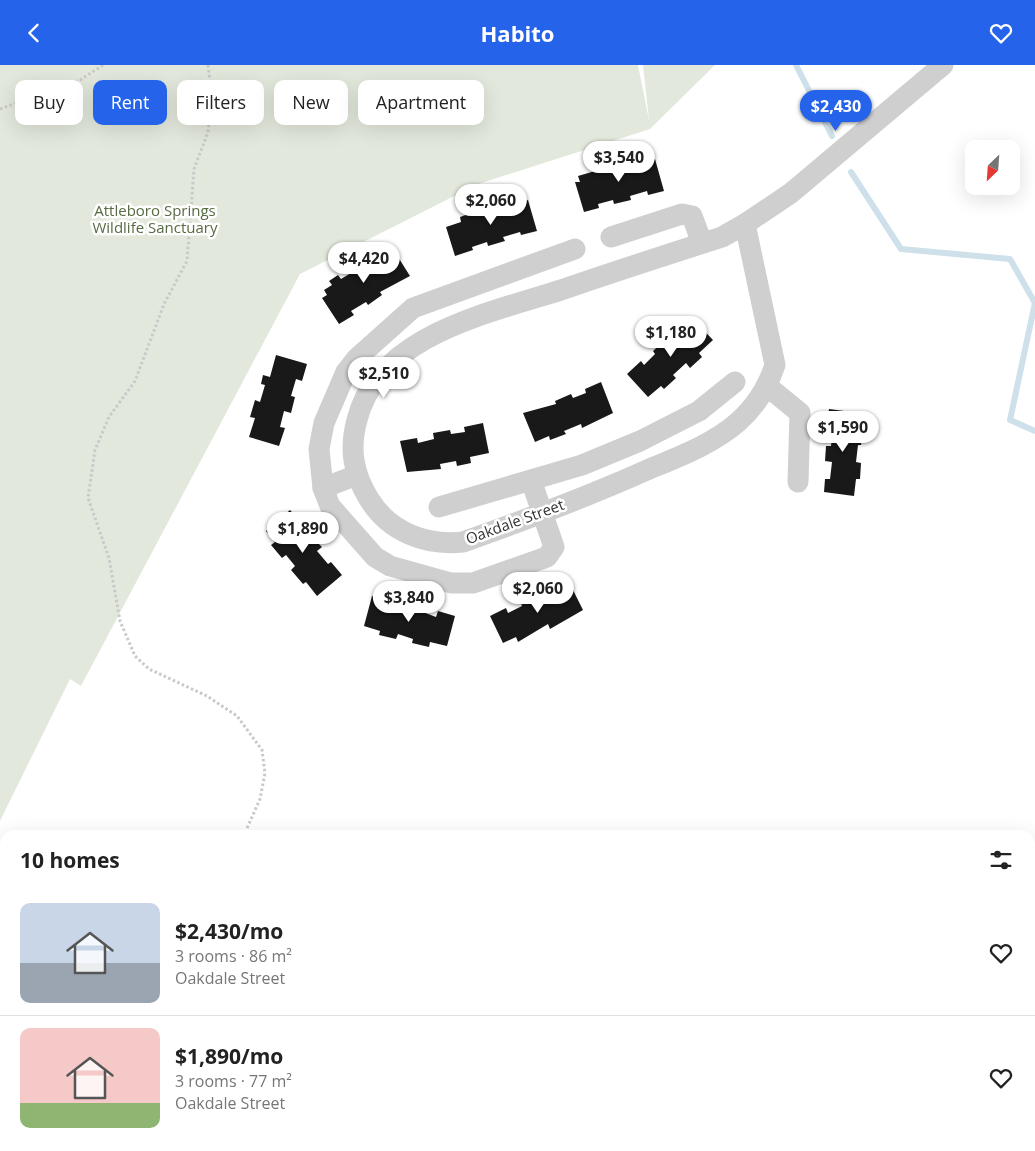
<!DOCTYPE html>
<html lang="en">
<head>
<meta charset="utf-8">
<style>
	body { margin:0; font-family:"Open Sans",sans-serif; background:#f6f6f6; color:#222; height:100vh; display:flex; flex-direction:column; font-size:19px; white-space:nowrap }
	* { box-sizing:border-box; margin:0 }
	p { font-size:16px; color:#767676 }
	.icon { flex:none; width:28px; height:28px; fill:none; stroke:currentColor; stroke-width:2; stroke-linecap:round; stroke-linejoin:round }
	.map { position:relative; flex:1; overflow:hidden }
	.drawer { position:absolute; left:0px; top:765px; width:1035px; height:321px; display:flex; flex-direction:column; background:#fff; border-radius:15px 15px 0 0; box-shadow:0 5px 20px #0002 }
	.drawer>* { flex:none }
	.guide { position:absolute; left:15px; top:15px; width:500px; height:45px; display:flex; gap:10px }
	.needle { width:32px; rotate:205deg }
	.tools { position:absolute; left:965px; top:75px; display:grid; gap:10px }
	.tools a { display:grid; place-items:center; width:55px; height:55px; border-radius:10px; background:#fff; box-shadow:0 5px 20px #0002; font-size:25px }
	.price { position:absolute; translate:-50% -42px; padding:0 11px; border-radius:18px; background:#fff; color:#222; font-size:16px; line-height:32px; filter:drop-shadow(0 1px 2px #0008) }
	.price::after { content:''; position:absolute; left:50%; top:30px; width:15px; height:11px; margin-left:-8px; background:inherit; clip-path:polygon(0 0,100% 0,50% 100%) }
	.price.selected { background:#2563eb; color:#fff }
	ul { padding:0; list-style:none }
	li { display:flex; align-items:center; gap:15px; height:125px; padding:0 20px }
	li+li { border-top:1px solid #e0e0e0 }
	li span { display:grid; place-items:center; flex:none; width:140px; height:100px; border-radius:10px; color:#555 }
	li>.icon { margin-inline-start:auto }
	span .icon { width:60px; height:60px; fill:#fffc; stroke-width:1 }
	li b { font-size:21px }
	h2 { display:flex; justify-content:space-between; align-items:center; height:60px; padding:0 20px; font-size:21px }
	.tag { padding:0 18px; border-radius:10px; background:#fff; box-shadow:0 5px 20px #0002; font-size:18px; line-height:45px }
	.tag.selected { background:#2563eb; color:#fff }
	header { display:flex; justify-content:space-between; align-items:center; height:65px; padding:0 20px; background:#2563eb; color:#fff; font-size:22px; font-weight:700 }
	.map>svg:first-child { display:block }
	.green { fill:#e3e8dc }
	.lines { fill:none; stroke-linecap:round; stroke-linejoin:round }
	.stream { stroke:#cee0e9; stroke-width:6 }
	.building { fill:#191919 }
	.path { stroke:#c9c9c9; stroke-width:3; stroke-dasharray:2.5 2.5; stroke-linecap:butt }
	.minor { stroke:#cfcfcf; stroke-width:21 }
	.labels { text-anchor:middle; stroke-width:5; stroke-linejoin:round; paint-order:stroke }
	.park-label { font-size:15px; fill:#576b43; stroke:#fff }
	.street-label { font-size:15px; fill:#323232; stroke:#fff }
</style>
</head>
<body>
<header><svg class="icon" aria-label="back" viewBox="0 0 24 24"><path d="M15 5l-7 7 7 7"/></svg>Habito<svg class="icon" aria-label="heart" viewBox="0 0 24 24"><path d="M12 20l-8-8c-3-5 5-10 8-4 3-6 11-1 8 4z"/></svg></header>
<div class="map">
<svg width="1035" height="1086" viewBox="0 0 1035 1086">
	<rect width="100%" height="100%" fill="#fff"/>
	<!-- green -->
	<path class="green" d="M0 0H638L649 55 643 0H715L650 64 478 119 300 209 81 621 70 614 0 756Z"/>
	<g class="lines">
		<!-- stream -->
		<g class="stream">
			<path d="M796 0 832 71"/>
			<path d="M851 107 901 184 1010 194 1035 238 1010 355 1035 366"/>
			<path d="M0 974 5 977"/>
			<path d="M195 1081 204 1086"/>
		</g>
	</g>
	<!-- building -->
	<g class="building">
		<path d="M643 92 645 97 655 94 664 126 648 130 647 126 630 131 631 135 614 139 613 135 598 139 599 143 584 147 575 117H580L578 111Z"/>
		<path d="M528 135 537 166 521 170 520 167 503 172 505 176 488 181 487 177 472 182 473 185 455 191 446 162 461 157 460 152 477 146 476 143 486 140 487 144 511 137 512 140Z"/>
		<path d="M393 184 410 211 380 227 382 230 368 240 366 237 351 246 354 250 339 259 322 233 327 230 324 225 332 220 329 216 338 210 341 214 361 202 357 196 365 190 367 194 382 185 384 189Z"/>
		<path d="M691 252 713 275 699 288 702 292 690 303 686 298 673 310 676 313 664 324 661 321 648 332 627 309 641 296 644 300 655 289 653 286 667 273 671 277 681 267 679 264Z"/>
		<path d="M276 290 307 299 302 316 296 314 291 331 295 332 291 348 284 346 280 362 285 363 279 381 249 372 255 353 250 352 255 335 260 337 265 320 261 319 263 310 270 312Z"/>
		<path d="M601 317 613 348 582 363 581 359 564 366 566 369 550 375 549 371 535 377 523 348 556 339 555 336 571 329 573 333 586 328 585 324Z"/>
		<path d="M829 344 859 348 857 363 863 364 861 380H858L856 397 861 398 860 414H856L854 431 824 427 825 414H830L832 397 825 396 826 381H831L833 361H827Z"/>
		<path d="M483 358 489 388 470 392 471 398 457 401 456 396 440 399 441 404 407 407 400 376 417 373 418 378 434 374 433 368 450 365 451 369 465 367 464 362Z"/>
		<path d="M290 445 301 457 297 460 308 474 311 471 322 482 317 486 328 499 331 497 342 510 317 531 306 517 303 519 291 505 295 501 286 490 282 493 271 480 275 477 266 466Z"/>
		<path d="M568 515 583 545 550 564 548 559 518 577 516 572 503 578 490 551 506 543 508 548 522 541 521 538 538 529 540 534 553 527 551 523Z"/>
		<path d="M372 531 388 536 387 541 403 545 404 540 436 552 438 546 455 551 447 581 430 577 429 582 412 578 413 574 398 569 396 574 379 570 380 566 364 561Z"/>
	</g>
	<g class="lines">
		<!-- path -->
		<g class="path">
			<path d="M208 0 212 31 208 67 194 104 187 196 164 239 135 316 109 352 95 385 88 433 109 493 120 556 135 591 149 604 207 631 237 651 262 685 265 708 260 734 244 770"/>
			<path d="M0 44 80 15 103 0"/>
			<path d="M0 1005 5 1008"/>
			<path d="M138 1081 147 1086"/>
		</g>
		<!-- minor -->
		<g class="minor">
			<path d="M745 159 775 300C767 324 756 341 738 357 713 379 678 392 647 405 587 432 525 455 463 477 426 481 389 467 369 434 353 408 349 384 357 355 378 269 491 248 564 224 616 206 669 189 722 172Z"/>
			<path d="M745 159 791 128 943 0"/>
			<path d="M611 172 682 149 692 151 702 178"/>
			<path d="M767 321 800 348 798 417"/>
			<path d="M531 415 554 482 547 492 473 518H451L390 501 375 492 330 441 323 423 319 384 324 358 346 307 357 293 413 243 575 184"/>
			<path d="M323 423 357 410"/>
			<path d="M439 442 582 400 640 376 699 346 735 317"/>
			<path d="M1030 1072 1035 1064"/>
		</g>
	</g>
	<g class="labels">
		<!-- park labels -->
		<g class="park-label">
			<text x="155" y="151">Attleboro Springs<tspan x="155" dy="17">Wildlife Sanctuary</tspan></text>
		</g>
		<!-- street labels -->
		<g class="street-label">
			<text transform="translate(515 457) rotate(-20)" y="5">Oakdale Street</text>
		</g>
	</g>
</svg>
<div class="tools">
<a><svg class="needle" viewBox="-14 -14 28 28"><path d="M0-13l5 13h-10z" fill="#e53935"/><path d="M0 13l5-13h-10z" fill="#767676"/></svg></a>
</div>
<b class="price selected" style="left:836px;top:67px">$2,430</b>
<b class="price" style="left:619px;top:118px">$3,540</b>
<b class="price" style="left:491px;top:161px">$2,060</b>
<b class="price" style="left:364px;top:219px">$4,420</b>
<b class="price" style="left:671px;top:293px">$1,180</b>
<b class="price" style="left:384px;top:334px">$2,510</b>
<b class="price" style="left:843px;top:388px">$1,590</b>
<b class="price" style="left:303px;top:489px">$1,890</b>
<b class="price" style="left:538px;top:549px">$2,060</b>
<b class="price" style="left:409px;top:558px">$3,840</b>
<div class="guide">
<a class="tag">Buy</a>
<a class="tag selected">Rent</a>
<a class="tag">Filters</a>
<a class="tag">New</a>
<a class="tag">Apartment</a>
</div>
<section class="drawer">
<h2>10 homes<svg class="icon" aria-label="filters" viewBox="0 0 24 24"><path d="M4 7h16M4 17h16"/><circle cx="9" cy="7" r="2"/><circle cx="15" cy="17" r="2"/></svg></h2>
<ul>
<li><span style="background:linear-gradient(#c9d6e8 60%,#9aa5b1 0)"><svg class="icon" aria-label="home" viewBox="0 0 24 24"><path d="M3 11l9-7 9 7M6 9v11h12V9"/></svg></span><div><b>$2,430/mo</b><p>3 rooms · 86 m²</p><p>Oakdale Street</p></div><svg class="icon" aria-label="heart" viewBox="0 0 24 24"><path d="M12 20l-8-8c-3-5 5-10 8-4 3-6 11-1 8 4z"/></svg></li>
<li><span style="background:linear-gradient(#f6c9c9 75%,#8fb573 0)"><svg class="icon" aria-label="home" viewBox="0 0 24 24"><path d="M3 11l9-7 9 7M6 9v11h12V9"/></svg></span><div><b>$1,890/mo</b><p>3 rooms · 77 m²</p><p>Oakdale Street</p></div><svg class="icon" aria-label="heart" viewBox="0 0 24 24"><path d="M12 20l-8-8c-3-5 5-10 8-4 3-6 11-1 8 4z"/></svg></li>
</ul>
</section>
</div>
</body>
</html>
